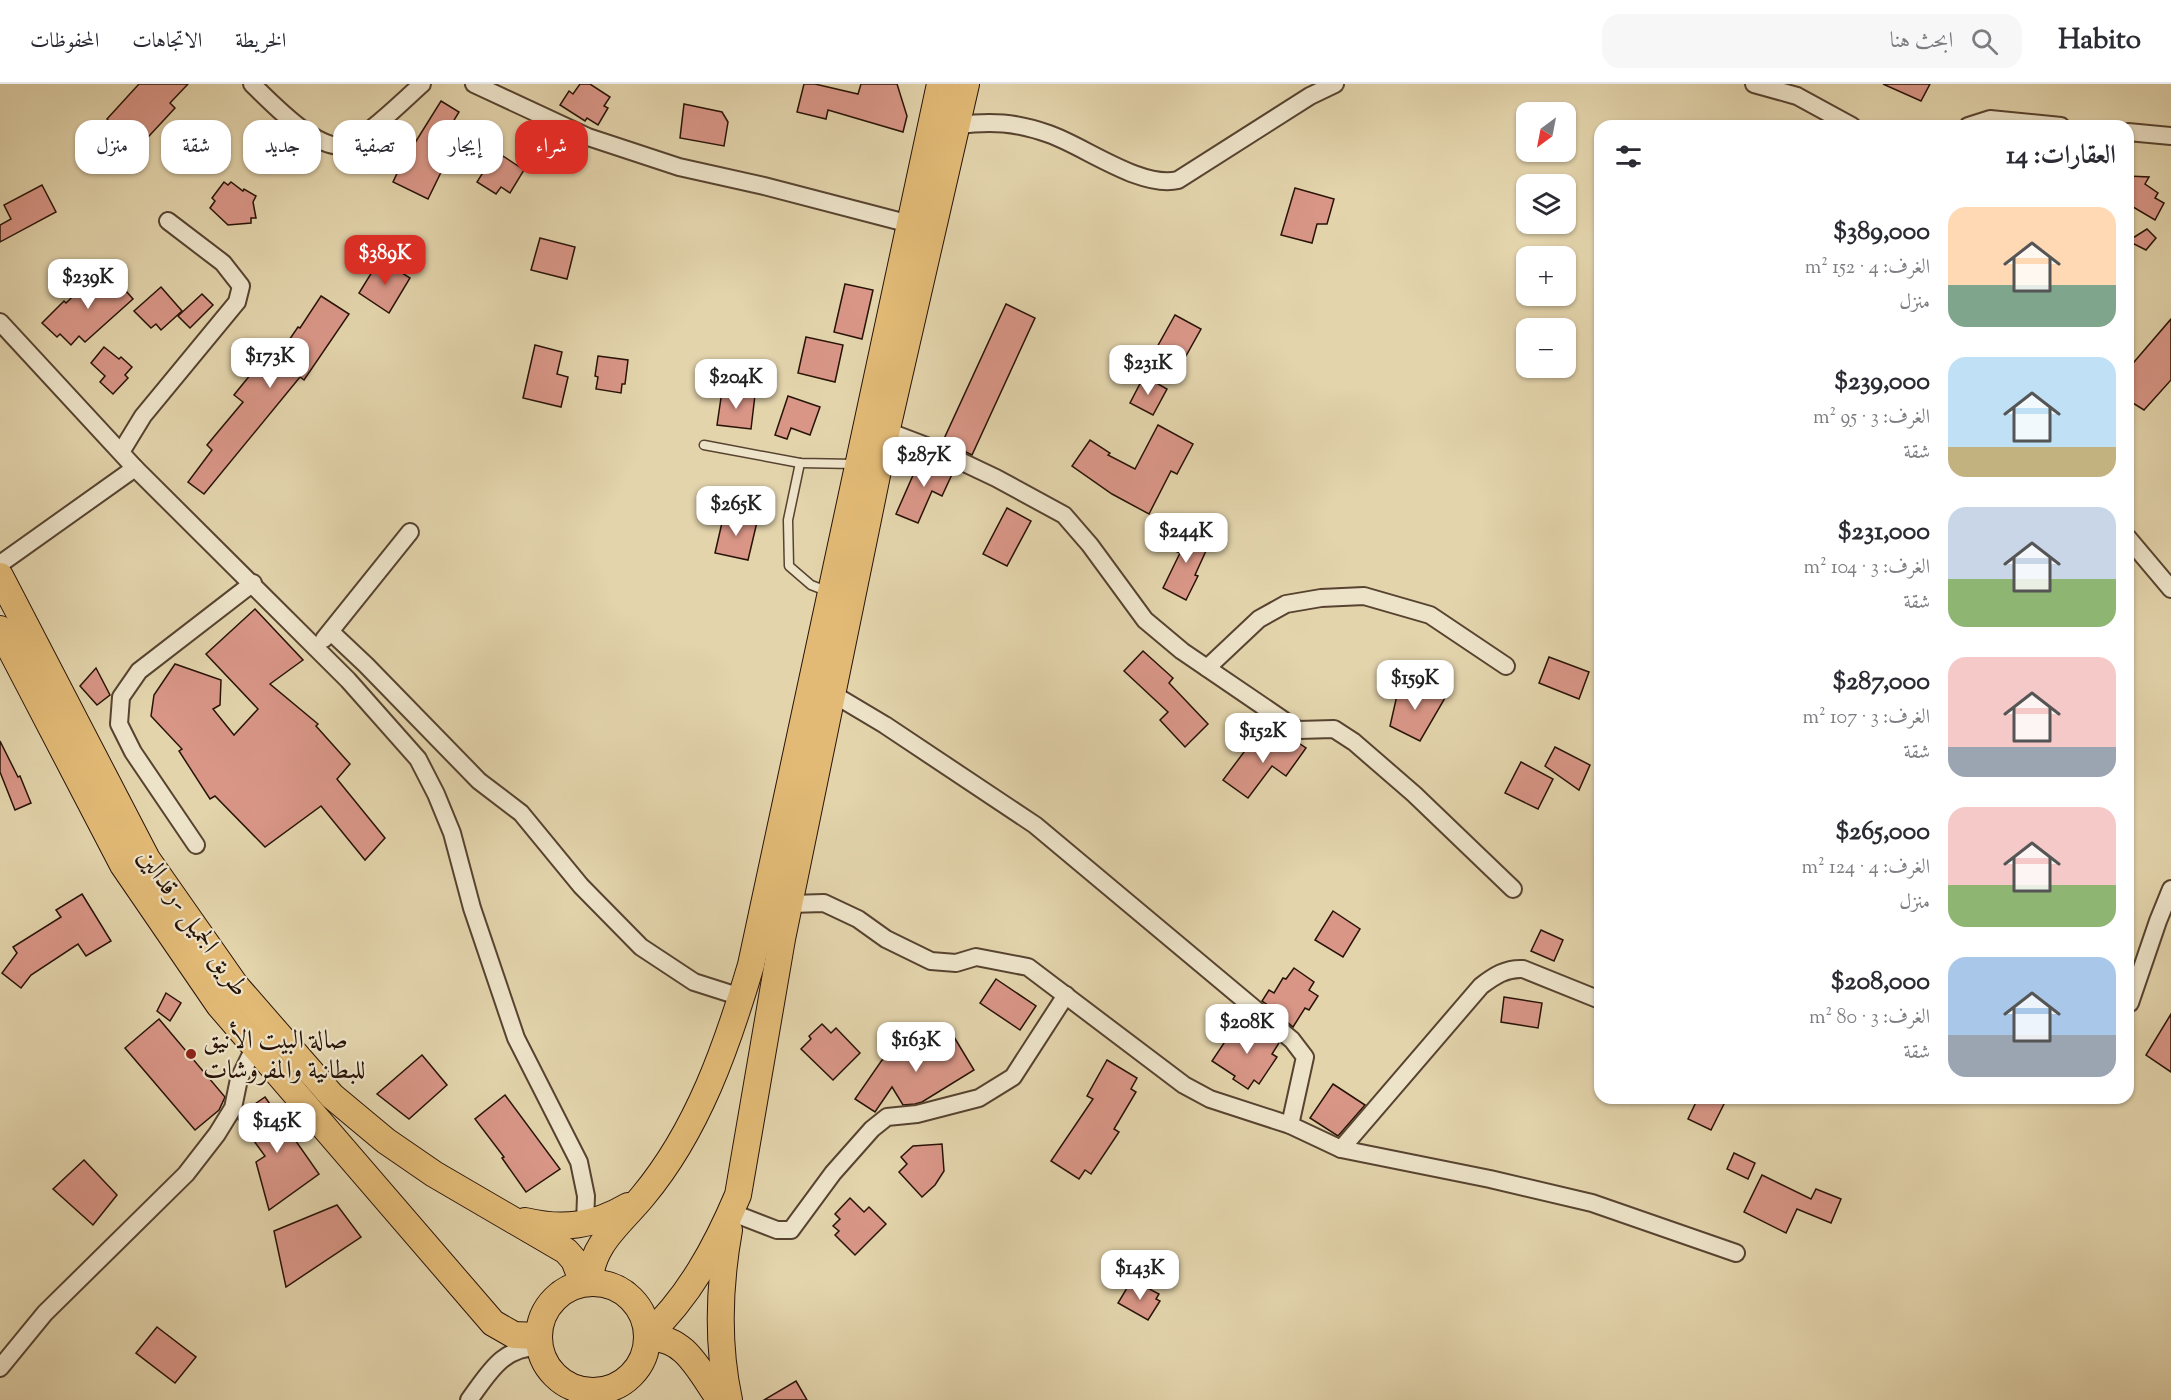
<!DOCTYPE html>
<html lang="ar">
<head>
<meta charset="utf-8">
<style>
	body { margin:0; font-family:"Sorts Mill Goudy",Amiri,serif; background:#f7f7f7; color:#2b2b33; direction:rtl; height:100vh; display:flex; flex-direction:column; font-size:22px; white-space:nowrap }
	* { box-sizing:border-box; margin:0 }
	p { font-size:20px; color:#7c7c81 }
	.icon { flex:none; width:33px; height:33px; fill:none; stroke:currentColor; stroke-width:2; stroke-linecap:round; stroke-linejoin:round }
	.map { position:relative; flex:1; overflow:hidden; direction:ltr }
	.details { position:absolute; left:1594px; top:36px; width:540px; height:984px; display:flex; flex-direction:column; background:#fff; border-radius:18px; box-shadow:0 2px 4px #0004; direction:rtl }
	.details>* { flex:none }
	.top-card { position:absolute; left:18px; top:36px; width:570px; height:54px; direction:rtl; display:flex; gap:12px }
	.needle { width:39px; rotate:212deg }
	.fabs { position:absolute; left:1516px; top:18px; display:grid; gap:12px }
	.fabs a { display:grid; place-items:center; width:60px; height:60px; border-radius:12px; background:#fff; box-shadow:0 2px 4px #0004; font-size:30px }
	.price { position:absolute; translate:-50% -51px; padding:0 14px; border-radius:12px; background:#fff; color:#222; font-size:20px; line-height:39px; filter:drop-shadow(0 2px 3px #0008) }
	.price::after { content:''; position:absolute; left:50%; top:36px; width:18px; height:14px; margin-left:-9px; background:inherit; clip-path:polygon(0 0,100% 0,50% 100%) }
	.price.on { background:#d93025; color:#fff }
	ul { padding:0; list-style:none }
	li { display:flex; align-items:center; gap:18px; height:150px; padding:0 18px }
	li span { display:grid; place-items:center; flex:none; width:168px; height:120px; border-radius:18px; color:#555 }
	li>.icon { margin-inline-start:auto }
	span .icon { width:72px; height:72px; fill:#fffc; stroke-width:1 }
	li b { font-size:26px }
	h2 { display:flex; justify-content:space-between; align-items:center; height:72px; padding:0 18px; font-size:26px }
	.tag { padding:0 21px; border-radius:18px; background:#fff; box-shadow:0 2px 4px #0004; font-size:21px; line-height:54px }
	.tag.on { background:#d93025; color:#fff }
	header { display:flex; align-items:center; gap:36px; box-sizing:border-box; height:84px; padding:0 30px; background:#fff; border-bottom:2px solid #e1e1e2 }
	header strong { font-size:28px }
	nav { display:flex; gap:33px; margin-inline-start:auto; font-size:21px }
	.search { width:420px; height:54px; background:#f7f7f7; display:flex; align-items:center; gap:15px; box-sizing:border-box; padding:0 21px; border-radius:18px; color:#7c7c81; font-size:22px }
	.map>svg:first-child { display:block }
	.building { fill:#d99687; stroke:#281307; stroke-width:1.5 }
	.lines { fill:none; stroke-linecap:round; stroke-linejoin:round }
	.lane-casing { stroke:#574330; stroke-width:11 }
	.street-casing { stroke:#574330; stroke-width:20 }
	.primary-casing { stroke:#281307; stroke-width:28 }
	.lane { stroke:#ede3c9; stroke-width:8 }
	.street { stroke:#ede3c9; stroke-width:16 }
	.primary { stroke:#e2ba76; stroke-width:26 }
	.poi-dot { fill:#8f2418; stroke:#ede3c9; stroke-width:2 }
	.labels { text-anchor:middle; stroke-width:4.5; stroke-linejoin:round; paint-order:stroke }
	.street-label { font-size:26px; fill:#281307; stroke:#ede3c9 }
	.poi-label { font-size:26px; fill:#281307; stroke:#ede3c9; text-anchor:start }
</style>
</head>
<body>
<header>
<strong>Habito</strong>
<div class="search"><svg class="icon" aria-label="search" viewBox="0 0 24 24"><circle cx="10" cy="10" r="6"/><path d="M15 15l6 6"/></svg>ابحث هنا</div>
<nav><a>الخريطة</a><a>الاتجاهات</a><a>المحفوظات</a></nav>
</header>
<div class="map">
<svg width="2171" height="1316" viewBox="0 0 2171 1316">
	<rect width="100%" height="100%" fill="#e3d4ac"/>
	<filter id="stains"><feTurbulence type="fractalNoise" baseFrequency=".00333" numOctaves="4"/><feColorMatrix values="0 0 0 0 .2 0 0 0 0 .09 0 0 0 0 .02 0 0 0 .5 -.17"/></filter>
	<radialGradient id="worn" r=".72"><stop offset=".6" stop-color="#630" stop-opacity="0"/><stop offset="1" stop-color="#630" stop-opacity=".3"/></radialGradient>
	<!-- building -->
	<g class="building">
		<path d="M139 0H188L170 19 175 24 138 64 107 35Z"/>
		<path d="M580 0H590L610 13 604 22 608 24 598 41 587 34 585 37 560 21 569 7 573 10Z"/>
		<path d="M804 0H815L858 10 861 0H897L907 32 903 48 828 26 826 35 797 28Z"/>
		<path d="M1883 0H1930L1921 17Z"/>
		<path d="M441 17 459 28 433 71 446 78 428 115 393 98 411 60 413 62Z"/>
		<path d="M684 20 722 28 728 38 724 62 680 54Z"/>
		<path d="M503 72 524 86 510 109 501 103 496 110 477 98 490 77 497 82Z"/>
		<path d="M2128 92 2149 93 2145 100 2158 109 2155 114 2164 119 2155 136 2128 120Z"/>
		<path d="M224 98 228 101 231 98 243 107 244 105 256 112 253 118 256 134H251V139L228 141 210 124 215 117 212 114Z"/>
		<path d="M42 101 56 128 0 158V141L11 135 4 121Z"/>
		<path d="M1295 104 1334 115 1327 140H1317L1312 159 1281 151Z"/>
		<path d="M2147 145 2156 154 2146 166 2128 157Z"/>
		<path d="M540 154 575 163 567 195 531 186Z"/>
		<path d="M380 175 410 194 389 229 359 209Z"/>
		<path d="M111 190 133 215 85 258 79 252 71 261 60 250 57 253 42 239 64 217 66 219 90 196 97 203Z"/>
		<path d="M845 200 873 206 862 255 834 248Z"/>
		<path d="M161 203 182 227 161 246 156 240 151 244 134 227Z"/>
		<path d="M202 210 213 221 190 244 178 232Z"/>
		<path d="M321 212 349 230 304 296 300 293 204 410 188 398 212 366 207 361 243 318 234 311 259 280 268 287 298 243 300 244Z"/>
		<path d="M1006 220 1035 234 972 371 943 357Z"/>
		<path d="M1175 231 1201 245 1182 279 1156 265Z"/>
		<path d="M2171 235V296L2144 326 2128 316V285Z"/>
		<path d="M806 253 843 261 835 298 798 289Z"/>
		<path d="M535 261 562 268 557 290 568 293 561 323 523 314Z"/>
		<path d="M104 263 119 275 121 273 132 283 125 291 128 294 113 310 100 298 105 292 91 279Z"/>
		<path d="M598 272 628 276 625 300H622L621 309 596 305 598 293 595 292Z"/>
		<path d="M1144 292 1167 305 1153 331 1130 319Z"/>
		<path d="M722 307 755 311 751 345 717 341Z"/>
		<path d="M788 312 820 323 810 351 791 344 787 355 775 351Z"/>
		<path d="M1158 341 1193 360 1177 390 1171 387 1149 430 1112 410 1072 382 1090 356 1110 369 1108 371 1135 385Z"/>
		<path d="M921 373 933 379 934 376 954 386 942 412 932 407 918 439 896 430Z"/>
		<path d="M1007 424 1031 437 1007 482 983 470Z"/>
		<path d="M724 430 757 438 748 476 715 469Z"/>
		<path d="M1183 445 1210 458 1195 491 1198 492 1186 516 1163 504 1180 469 1173 466Z"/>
		<path d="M255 525 303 576 270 600 318 640 316 642 350 680 337 695 385 754 365 776 321 722 265 763 215 712 210 715 179 667 182 665 151 632 154 611 175 580 221 596 220 621 213 625 234 651 258 625 206 570Z"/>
		<path d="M1143 567 1173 594 1169 599 1208 640 1185 663 1160 636 1168 628 1124 587Z"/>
		<path d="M1549 573 1589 588 1579 615 1539 599Z"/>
		<path d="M96 584 110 611 97 621 80 602Z"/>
		<path d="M1400 598 1445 614 1420 657 1390 642Z"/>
		<path d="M1282 648 1306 664 1286 692 1272 682 1248 714 1223 696 1250 660 1265 671Z"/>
		<path d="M0 657 18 693 20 692 31 719 15 726 0 688Z"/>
		<path d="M1555 663 1590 681 1579 706 1545 682Z"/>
		<path d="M1521 678 1553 695 1538 725 1505 709Z"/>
		<path d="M82 810 111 857 86 872 78 860 31 891 21 904 2 889 17 869 13 863 61 833 56 826Z"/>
		<path d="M1333 827 1360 845 1343 873 1315 856Z"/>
		<path d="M1541 846 1563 856 1554 877 1531 867Z"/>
		<path d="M1294 884 1314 898 1309 906 1318 912 1309 926 1305 924 1293 943 1274 927 1275 926 1262 917 1269 906 1274 909 1283 894 1286 895Z"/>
		<path d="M996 895 1036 922 1020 946 980 919Z"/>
		<path d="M166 909 181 919 170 937 157 927Z"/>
		<path d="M1504 913 1542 919 1538 944 1501 938Z"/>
		<path d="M2171 930V988L2146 971Z"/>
		<path d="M159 935 225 1013 219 1026 195 1046 125 964Z"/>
		<path d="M1238 938 1259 952 1263 945 1279 959 1272 970 1277 973 1259 1000 1254 996 1248 1005 1233 995 1235 992 1212 977Z"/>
		<path d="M822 940 831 949 836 944 860 969 833 996 801 965 811 955 809 952Z"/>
		<path d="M951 948 974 986 922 1018 915 1020 903 1021 892 1003 875 1028 855 1015 882 976 922 954 927 963Z"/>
		<path d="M422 971 447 1001 409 1035 377 1010Z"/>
		<path d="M1107 976 1137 994 1131 1005 1136 1008 1114 1045 1119 1048 1091 1090 1085 1086 1079 1095 1051 1077 1093 1015 1087 1012Z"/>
		<path d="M1333 1000 1365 1021 1338 1052 1310 1034Z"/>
		<path d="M505 1011 560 1085 526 1108 502 1074 504 1073 475 1035Z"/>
		<path d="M265 1013 319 1090 269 1126 256 1078 265 1072 238 1035 242 1029Z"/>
		<path d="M1698 1014H1727L1711 1046 1688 1035Z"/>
		<path d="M942 1060 944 1087 935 1101 922 1113 899 1088 907 1080 901 1073 913 1062Z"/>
		<path d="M1734 1069 1755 1079 1748 1095 1727 1085Z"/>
		<path d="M84 1076 117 1111 93 1141 53 1105Z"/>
		<path d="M1762 1091 1811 1115 1816 1105 1841 1115 1831 1139 1797 1125 1786 1149 1744 1128Z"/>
		<path d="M850 1114 864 1128 869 1123 886 1140 855 1171 835 1151 839 1147 833 1142 840 1135 835 1130Z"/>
		<path d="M337 1121 361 1153 286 1203 274 1147Z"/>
		<path d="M1130 1199 1140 1204 1142 1201 1159 1210 1156 1215 1160 1217 1148 1236 1118 1219Z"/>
		<path d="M157 1243 196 1273 175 1299 136 1269Z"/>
		<path d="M796 1297 807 1316H764Z"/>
	</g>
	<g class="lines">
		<defs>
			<g id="lane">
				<path d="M704 361 800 379 855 380"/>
				<path d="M800 379 788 436 789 482 811 501 829 508"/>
			</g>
			<g id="street">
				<path d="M252 0C271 18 318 69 346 61 364 56 406 14 422 0"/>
				<path d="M474 0 588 53 679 83 764 102 910 140"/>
				<path d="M1754 0 1797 12 1852 42"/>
				<path d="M957 41C992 37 1015 38 1049 50 1084 62 1141 105 1178 96L1310 12 1335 0"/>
				<path d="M1968 42 1990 35 2061 42"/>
				<path d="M2128 48 2171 52"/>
				<path d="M0 238 135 384 348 596 418 675 436 710 452 749 472 824 516 954 579 1078 586 1112 585 1140"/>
				<path d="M887 347 937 366 996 394 1064 431 1090 461 1145 536 1182 567 1298 646 1334 645 1354 658 1414 710 1513 805"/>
				<path d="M121 368 143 332 237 218 241 202 223 179 168 137"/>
				<path d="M2128 454 2171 505"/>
				<path d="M0 480 135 384"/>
				<path d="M331 548 366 581 479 697 521 729 581 802 641 863 694 898 741 913"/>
				<path d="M324 555 410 448"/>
				<path d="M1207 584 1259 535 1286 520 1321 514 1364 512 1430 531 1506 582"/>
				<path d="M833 610 885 641 1035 741 1292 956 1305 973 1290 1041"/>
				<path d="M196 761 133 668 119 640 121 613 139 587 253 499"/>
				<path d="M790 820 824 819 858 835 886 855 931 877 956 879 976 873 1028 883 1184 1001 1210 1015 1290 1041 1341 1065 1490 1095 1592 1119 1736 1169"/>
				<path d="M2130 919 2158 837 2171 805"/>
				<path d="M1341 1065 1481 902C1494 892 1506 884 1523 885L1600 916"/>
				<path d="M733 1129 777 1146H791L833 1089 872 1045 887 1033 917 1030 979 1014 1013 993 1066 911"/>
				<path d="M0 1284 45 1229 186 1090 217 1050 233 1024 239 995 255 962"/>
				<path d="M469 1316C489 1289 502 1263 539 1263"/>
				<path d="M577 1316 585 1306"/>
			</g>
			<g id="primary">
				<path d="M0 492 147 775 236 902 332 1012 386 1057 434 1090 566 1167 574 1176 583 1199"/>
				<path d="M0 545 123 781 219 921 493 1239 514 1251 538 1252"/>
				<path d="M525 1137C563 1146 594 1142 628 1122"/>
				<circle cx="593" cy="1253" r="54"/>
				<path d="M590 1199C590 1161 621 1139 643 1112 698 1046 727 962 751 881L940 0"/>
				<path d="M647 1252C689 1213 716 1163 738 1111L782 855 883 362 966 0"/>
				<path d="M647 1255C684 1249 701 1290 720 1316"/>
				<path d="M729 1316C717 1260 719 1202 729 1146"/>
			</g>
		</defs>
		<!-- lane casing -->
		<use href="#lane" class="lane-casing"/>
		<!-- street casing -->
		<use href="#street" class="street-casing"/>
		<!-- primary casing -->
		<use href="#primary" class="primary-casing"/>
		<!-- lane -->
		<use href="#lane" class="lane"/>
		<!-- street -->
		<use href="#street" class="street"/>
		<!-- primary -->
		<use href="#primary" class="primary"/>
	</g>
	<!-- markers -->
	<circle class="poi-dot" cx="191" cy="970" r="6"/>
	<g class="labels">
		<!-- street labels -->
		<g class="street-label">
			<text transform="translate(194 838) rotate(55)" y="9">طريق الجميل -رقدالين</text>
		</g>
		<!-- poi labels -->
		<g class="poi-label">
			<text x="203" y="964">صالة البيت الأنيق<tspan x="203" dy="30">للبطانية والمفروشات</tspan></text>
		</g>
	</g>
	<rect width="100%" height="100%" filter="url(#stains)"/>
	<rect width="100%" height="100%" fill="url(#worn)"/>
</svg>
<div class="fabs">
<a><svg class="needle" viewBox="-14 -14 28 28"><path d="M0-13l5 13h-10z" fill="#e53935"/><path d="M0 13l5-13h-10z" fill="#7c7c81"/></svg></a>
<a><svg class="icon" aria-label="layers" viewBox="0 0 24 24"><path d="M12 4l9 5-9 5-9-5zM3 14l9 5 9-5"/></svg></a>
<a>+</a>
<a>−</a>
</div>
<b class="price on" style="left:385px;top:202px">$389K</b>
<b class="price" style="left:88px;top:226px">$239K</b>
<b class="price" style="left:270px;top:305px">$173K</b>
<b class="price" style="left:1148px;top:312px">$231K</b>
<b class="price" style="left:736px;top:326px">$204K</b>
<b class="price" style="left:924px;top:404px">$287K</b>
<b class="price" style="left:736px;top:453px">$265K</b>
<b class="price" style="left:1186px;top:480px">$244K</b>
<b class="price" style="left:1415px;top:627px">$159K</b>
<b class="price" style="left:1263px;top:680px">$152K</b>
<b class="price" style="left:1247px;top:971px">$208K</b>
<b class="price" style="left:916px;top:989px">$163K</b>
<b class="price" style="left:277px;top:1070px">$145K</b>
<b class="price" style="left:1140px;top:1217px">$143K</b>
<div class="top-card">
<a class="tag on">شراء</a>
<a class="tag">إيجار</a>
<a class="tag">تصفية</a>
<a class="tag">جديد</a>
<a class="tag">شقة</a>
<a class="tag">منزل</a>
</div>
<section class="details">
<h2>العقارات: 14<svg class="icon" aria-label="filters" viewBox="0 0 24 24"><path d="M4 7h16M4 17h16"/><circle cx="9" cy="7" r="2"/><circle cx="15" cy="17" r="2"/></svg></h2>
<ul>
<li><span style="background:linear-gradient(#ffd9b3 65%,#7fa58c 0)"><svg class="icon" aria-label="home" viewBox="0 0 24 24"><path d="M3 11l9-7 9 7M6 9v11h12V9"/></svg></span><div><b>$389,000</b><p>الغرف: 4 · 152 m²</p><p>منزل</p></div></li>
<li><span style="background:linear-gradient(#bfe0f5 75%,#c2b280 0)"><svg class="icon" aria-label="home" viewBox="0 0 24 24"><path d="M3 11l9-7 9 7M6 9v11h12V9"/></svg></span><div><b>$239,000</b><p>الغرف: 3 · 95 m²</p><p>شقة</p></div></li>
<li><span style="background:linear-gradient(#c9d6e8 60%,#8fb573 0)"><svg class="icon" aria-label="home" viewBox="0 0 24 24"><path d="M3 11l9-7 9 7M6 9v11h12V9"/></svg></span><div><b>$231,000</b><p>الغرف: 3 · 104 m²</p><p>شقة</p></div></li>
<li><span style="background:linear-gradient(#f6c9c9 75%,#9aa5b1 0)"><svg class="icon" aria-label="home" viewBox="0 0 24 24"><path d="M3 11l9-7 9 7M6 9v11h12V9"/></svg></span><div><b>$287,000</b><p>الغرف: 3 · 107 m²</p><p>شقة</p></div></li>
<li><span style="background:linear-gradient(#f6c9c9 65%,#8fb573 0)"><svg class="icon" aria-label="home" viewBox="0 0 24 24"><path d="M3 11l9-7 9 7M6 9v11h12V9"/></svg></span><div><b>$265,000</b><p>الغرف: 4 · 124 m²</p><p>منزل</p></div></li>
<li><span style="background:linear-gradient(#a9c7e8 65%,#9aa5b1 0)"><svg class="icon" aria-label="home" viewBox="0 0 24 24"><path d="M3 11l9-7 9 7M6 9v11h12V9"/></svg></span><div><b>$208,000</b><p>الغرف: 3 · 80 m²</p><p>شقة</p></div></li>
</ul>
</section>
</div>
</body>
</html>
